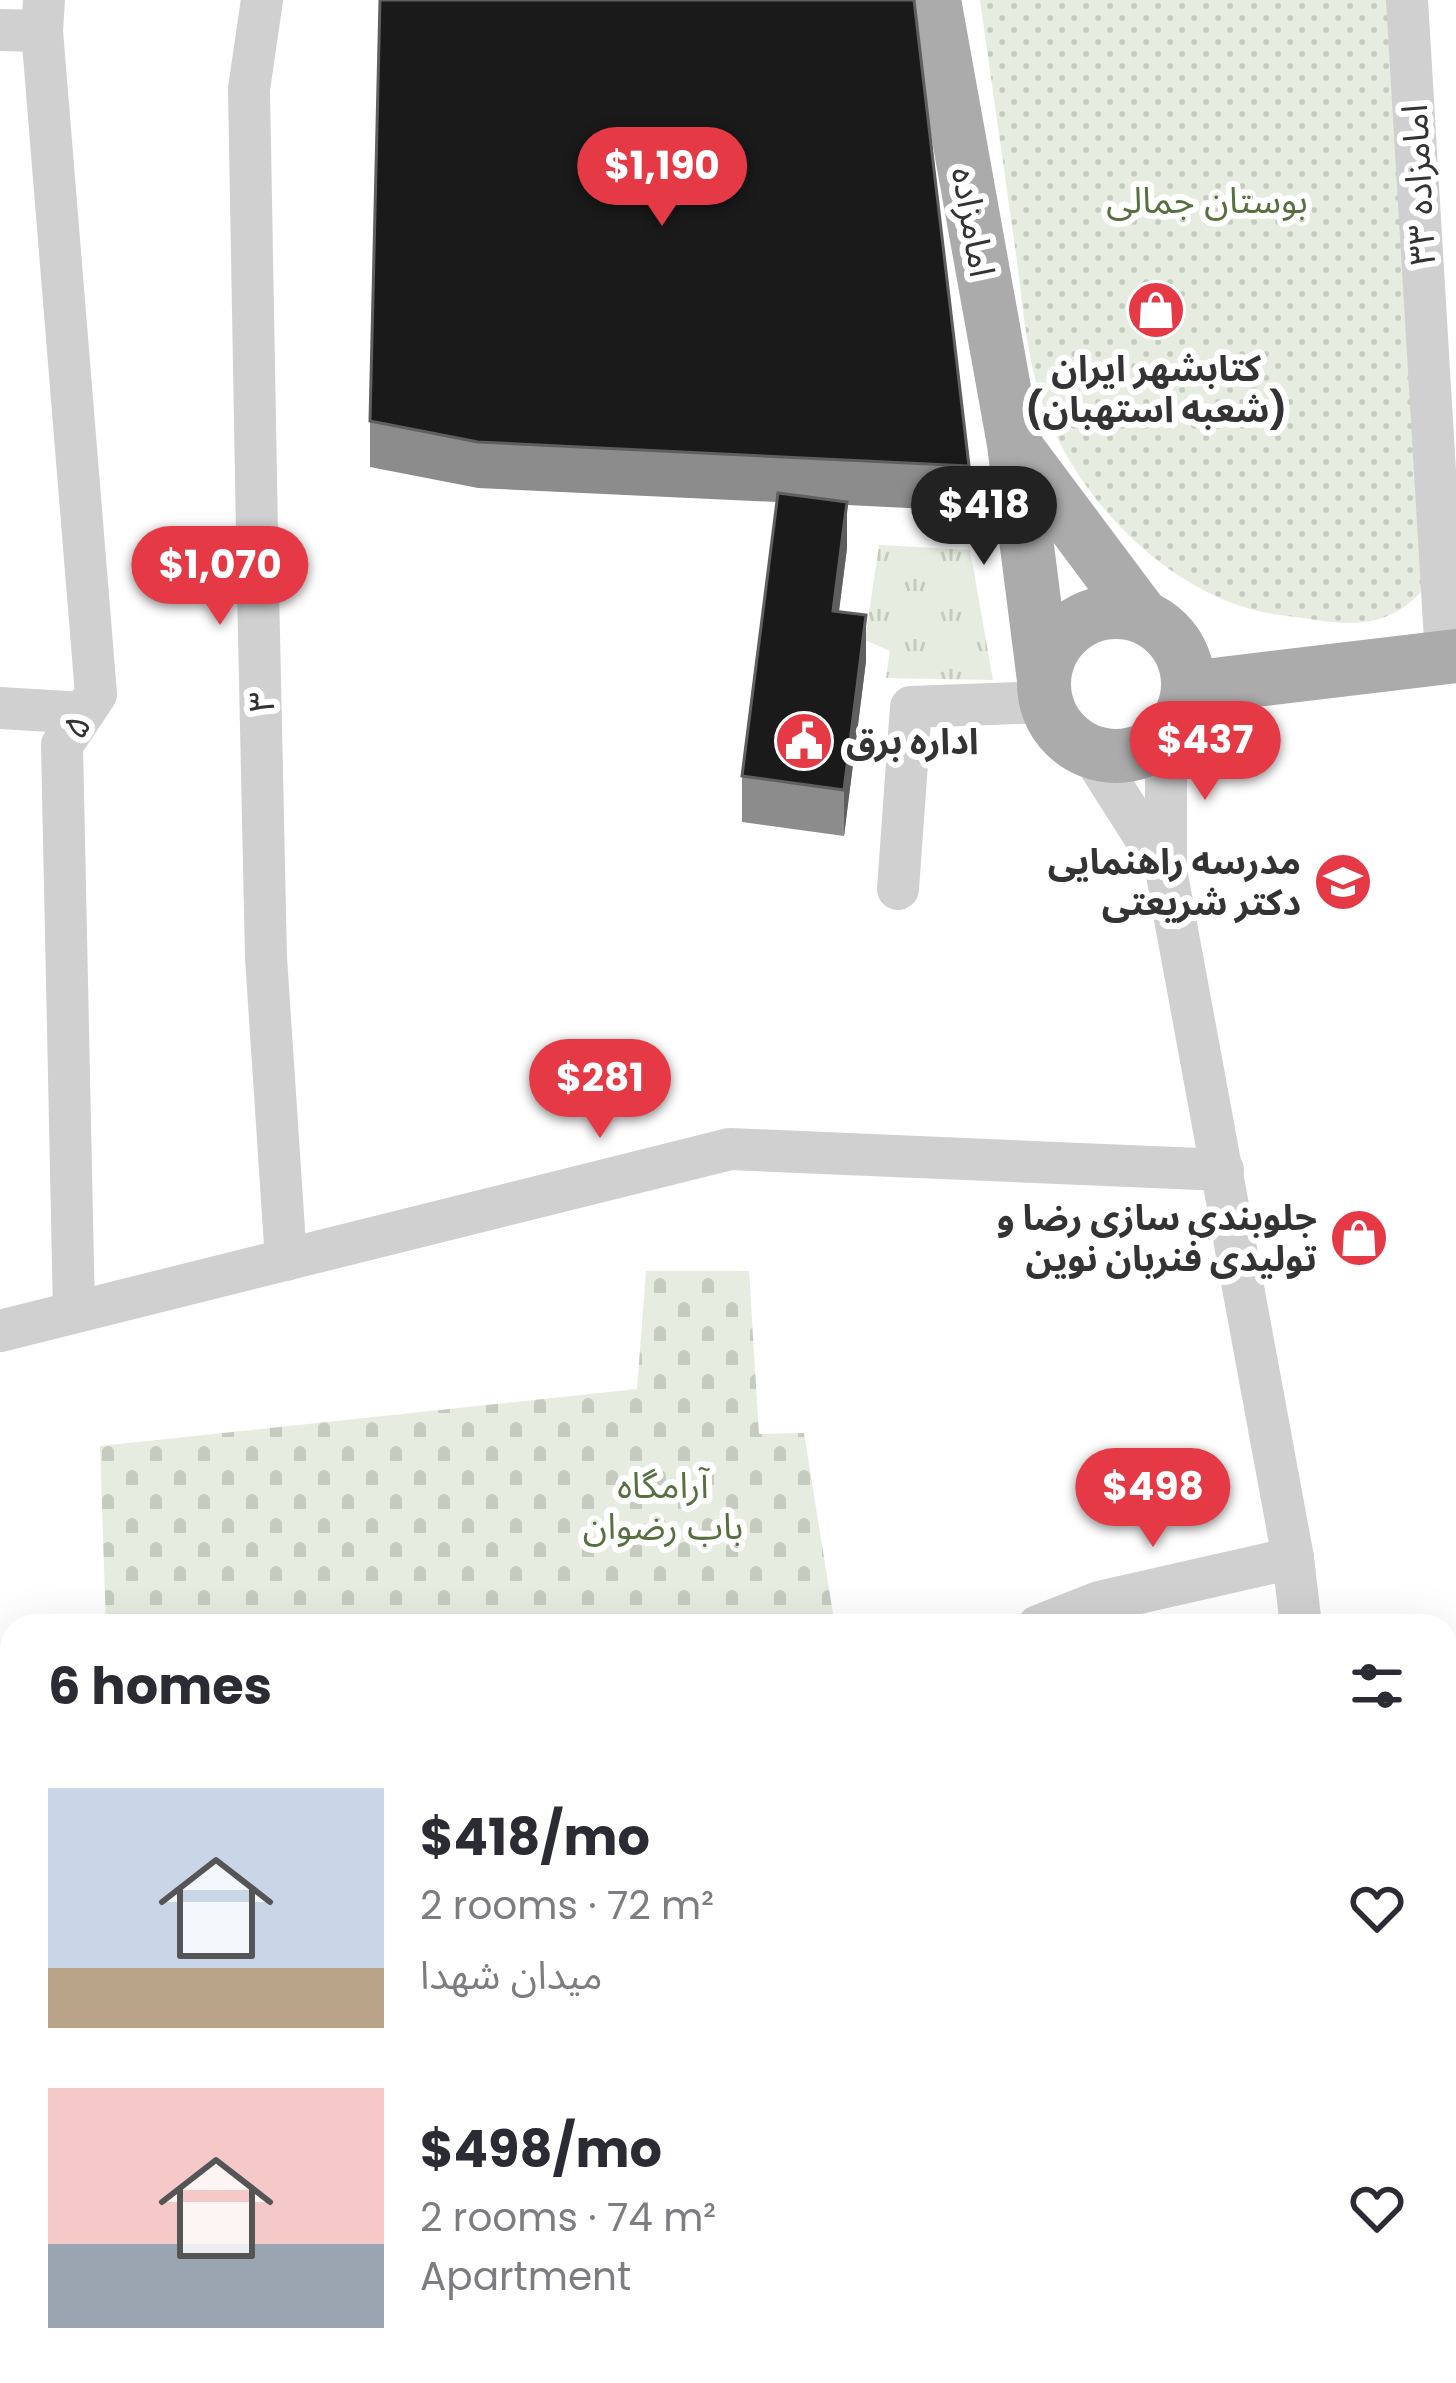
<!DOCTYPE html>
<html lang="en">
<head>
<meta charset="utf-8">
<style>
	body { margin:0; font-family:Poppins,"Noto Sans Arabic",sans-serif; background:#f7f7f7; color:#2b2b33; height:100vh; display:flex; flex-direction:column; font-size:45px; white-space:nowrap }
	* { box-sizing:border-box; margin:0 }
	p { font-size:39px; color:#7c7c81 }
	.icon { flex:none; width:66px; height:66px; fill:none; stroke:currentColor; stroke-width:2; stroke-linecap:round; stroke-linejoin:round }
	.map { position:relative; flex:1; overflow:hidden }
	.panel { position:absolute; left:0px; top:1614px; width:1458px; height:771px; display:flex; flex-direction:column; background:#fff; border-radius:36px 36px 0 0; box-shadow:0 12px 48px #0002 }
	.panel>* { flex:none }
	.price { position:absolute; translate:-50% -102px; padding:0 27px; border-radius:42px; background:#e63946; color:#fff; font-size:39px; line-height:78px; filter:drop-shadow(0 3px 6px #0008) }
	.price::after { content:''; position:absolute; left:50%; top:72px; width:36px; height:27px; margin-left:-18px; background:inherit; clip-path:polygon(0 0,100% 0,50% 100%) }
	.price.selected { background:#222; color:#fff }
	ul { padding:0; list-style:none }
	li { display:flex; align-items:center; gap:36px; height:300px; padding:0 48px }
	li span { display:grid; place-items:center; flex:none; width:336px; height:240px; border-radius:0px; color:#555 }
	li>.icon { margin-inline-start:auto }
	span .icon { width:144px; height:144px; fill:#fffc; stroke-width:1 }
	li b { font-size:51px }
	h2 { display:flex; justify-content:space-between; align-items:center; height:144px; padding:0 48px; font-size:51px }
	.map>svg:first-child { display:block }
	.grass { fill:url(#grass-tufts) }
	.cemetery { fill:url(#cemetery-stones) }
	.park { fill:url(#park-dots) }
	.lines { fill:none; stroke-linecap:round; stroke-linejoin:round }
	.minor { stroke:#d0d0d0; stroke-width:42 }
	.major { stroke:#ababab; stroke-width:54 }
	.wall { fill:#8c8c8c }
	.shaded-wall { fill:#5f5f5f }
	.building { fill:#1a1a1a; stroke:#5f5f5f; stroke-width:3 }
	.labels { text-anchor:middle; stroke-width:12; stroke-linejoin:round; paint-order:stroke }
	.street-label { font-size:36px; fill:#333; stroke:#fff }
	.park-label { font-size:36px; fill:#56703f; stroke:#fff }
	.poi-label { font-size:36px; font-weight:bold; fill:#333; stroke:#fff; text-anchor:end }
</style>
</head>
<body>
<div class="map">
<svg width="1456" height="2383" viewBox="0 0 1456 2383">
	<defs>
		<pattern id="grass-tufts" width="24" height="20" patternUnits="userSpaceOnUse" patternTransform="scale(3)"><rect width="24" height="20" fill="#e6ecdf"/><path d="M3 7l-1-3M5 7V3M7 7l1-3M15 17l-1-3M17 17v-4M19 17l1-3" fill="none" stroke="#c6cbc0"/></pattern>
		<pattern id="cemetery-stones" width="16" height="16" patternUnits="userSpaceOnUse" patternTransform="scale(3)"><rect width="16" height="16" fill="#e6ecdf"/><path d="M2 7V4a2 2 0 0 1 4 0v3zM10 15v-3a2 2 0 0 1 4 0v3z" fill="#c6cbc0"/></pattern>
		<pattern id="park-dots" width="8" height="8" patternUnits="userSpaceOnUse" patternTransform="scale(3)"><rect width="8" height="8" fill="#e6ecdf"/><path d="M2 2h.1M6 6h.1" fill="none" stroke="#c6cbc0" stroke-width="1.8" stroke-linecap="round"/></pattern>
	</defs>
	<rect width="100%" height="100%" fill="#fff"/>
	<!-- grass -->
	<path class="grass" d="M879 545 970 550 993 680 886 678 890 651 865 640Z"/>
	<!-- cemetery -->
	<path class="cemetery" d="M646 1271H749L759 1434 804 1433 835 1626H106L100 1446 637 1389Z"/>
	<!-- park -->
	<path class="park" d="M980 0H1395L1424 589C1380 637 1338 622 1280 615 1178 602 1084 508 1047 415 1027 366 1023 307 1016 254 1004 169 992 85 980 0Z"/>
	<g class="lines">
		<!-- minor -->
		<g class="minor">
			<path d="M44 0 42 31 96 694 62 745 74 1312"/>
			<path d="M262 0 249 89 258 588 266 958 286 1260"/>
			<path d="M1407 0 1446 657"/>
			<path d="M0 30 42 31"/>
			<path d="M0 708 83 713"/>
			<path d="M1166 736V870L1293 1558 1301 1626"/>
			<path d="M1090 751 1165 869"/>
			<path d="M898 889 911 707 1047 702"/>
			<path d="M0 1331 730 1149 1223 1170"/>
			<path d="M1038 1626 1099 1602 1293 1558"/>
			<path d="M0 2179 12 2180"/>
			<path d="M1446 2220 1456 2221"/>
			<path d="M0 2236H12"/>
			<path d="M1446 2279 1456 2278"/>
			<path d="M186 2373 189 2383"/>
			<path d="M683 2373V2383"/>
			<path d="M1353 2383 1354 2373"/>
		</g>
		<!-- major -->
		<g class="major">
			<path d="M934 0 1014 444 1044 680"/>
			<path d="M1015 446 1142 616"/>
			<circle cx="1116" cy="684" r="72"/>
			<path d="M1189 688 1456 656"/>
		</g>
	</g>
	<!-- wall -->
	<path class="wall" d="M370 421 969 466V511L847 505V548L839 612 866 661 844 836 742 822V776L777 502 478 488 370 467Z"/>
	<!-- shaded-wall -->
	<g class="shaded-wall">
		<path d="M847 502V548L833 656V611Z"/>
		<path d="M866 615V661L844 836V790Z"/>
	</g>
	<!-- building -->
	<g class="building">
		<path d="M380 0H914L969 466 478 442 370 421Z"/>
		<path d="M778 493 847 502 833 611 866 615 844 790 742 776Z"/>
	</g>
	<!-- icons -->
	<defs>
		<symbol id="shop-disc" viewBox="-11 -11 22 22"><circle r="9.5" fill="#e63946" stroke="#fff"/><path d="M-5-2.5h2.3a2.7 3.5 0 0 1 5.4 0H5L5.5 6h-11ZM-1.5-2.5h3a1.5 2.3 0 0 0-3 0Z" fill="#fff"/></symbol>
		<symbol id="civic-disc" viewBox="-11 -11 22 22"><circle r="9.5" fill="#e63946" stroke="#fff"/><path d="M-.6-6.5H3V-4.5H.6V-3L4-1V1h2V6H-6V1h2V-1L-.6-3ZM-1.2 2.5V6h2.4V2.5Z" fill="#fff"/></symbol>
		<symbol id="school-disc" viewBox="-11 -11 22 22"><circle r="9.5" fill="#e63946" stroke="#fff"/><path d="M0-5L7-2L0 1L-7-2ZM-4 1L0 2.5L4 1V4Q0 6-4 4Z" fill="#fff"/></symbol>
	</defs>
	<g fill-rule="evenodd">
		<use href="#shop-disc" x="1123" y="277" width="66" height="66"/>
		<use href="#civic-disc" x="771" y="708" width="66" height="66"/>
		<use href="#school-disc" x="1310" y="849" width="66" height="66"/>
		<use href="#shop-disc" x="1326" y="1205" width="66" height="66"/>
	</g>
	<g class="labels">
		<!-- street labels -->
		<g class="street-label">
			<text transform="translate(1418 185) rotate(-93)" y="13">امامزاده ۳۳</text>
			<text transform="translate(974 222) rotate(80)" y="13">امامزاده</text>
			<text transform="translate(261 702) rotate(-91)" y="13">۳</text>
			<text transform="translate(76 726) rotate(-59)" y="13">۵</text>
		</g>
		<!-- park labels -->
		<g class="park-label">
			<text x="1207" y="213">بوستان جمالی</text>
			<text x="663" y="1498">آرامگاه<tspan x="663" dy="41">باب رضوان</tspan></text>
		</g>
		<!-- poi labels -->
		<g class="poi-label">
			<text x="1156" y="381" text-anchor="middle">کتابشهر ایران<tspan x="1156" dy="41">(شعبه استهبان)</tspan></text>
			<text x="846" y="754" text-anchor="start">اداره برق</text>
			<text x="1301" y="874">مدرسه راهنمایی<tspan x="1301" dy="41">دکتر شریعتی</tspan></text>
			<text x="1317" y="1230">جلوبندی سازی رضا و<tspan x="1317" dy="41">تولیدی فنربان نوین</tspan></text>
		</g>
	</g>
</svg>
<b class="price" style="left:662px;top:229px">$1,190</b>
<b class="price selected" style="left:984px;top:568px">$418</b>
<b class="price" style="left:220px;top:628px">$1,070</b>
<b class="price" style="left:1205px;top:803px">$437</b>
<b class="price" style="left:600px;top:1141px">$281</b>
<b class="price" style="left:1153px;top:1550px">$498</b>
<section class="panel">
<h2>6 homes<svg class="icon" aria-label="filters" viewBox="0 0 24 24"><path d="M4 7h16M4 17h16"/><circle cx="9" cy="7" r="2"/><circle cx="15" cy="17" r="2"/></svg></h2>
<ul>
<li><span style="background:linear-gradient(#c9d6e8 75%,#b9a48a 0)"><svg class="icon" aria-label="home" viewBox="0 0 24 24"><path d="M3 11l9-7 9 7M6 9v11h12V9"/></svg></span><div><b>$418/mo</b><p>2 rooms · 72 m²</p><p>ميدان شهدا</p></div><svg class="icon" aria-label="heart" viewBox="0 0 24 24"><path d="M12 20l-8-8c-3-5 5-10 8-4 3-6 11-1 8 4z"/></svg></li>
<li><span style="background:linear-gradient(#f6c9c9 65%,#9aa5b1 0)"><svg class="icon" aria-label="home" viewBox="0 0 24 24"><path d="M3 11l9-7 9 7M6 9v11h12V9"/></svg></span><div><b>$498/mo</b><p>2 rooms · 74 m²</p><p>Apartment</p></div><svg class="icon" aria-label="heart" viewBox="0 0 24 24"><path d="M12 20l-8-8c-3-5 5-10 8-4 3-6 11-1 8 4z"/></svg></li>
</ul>
</section>
</div>
</body>
</html>
